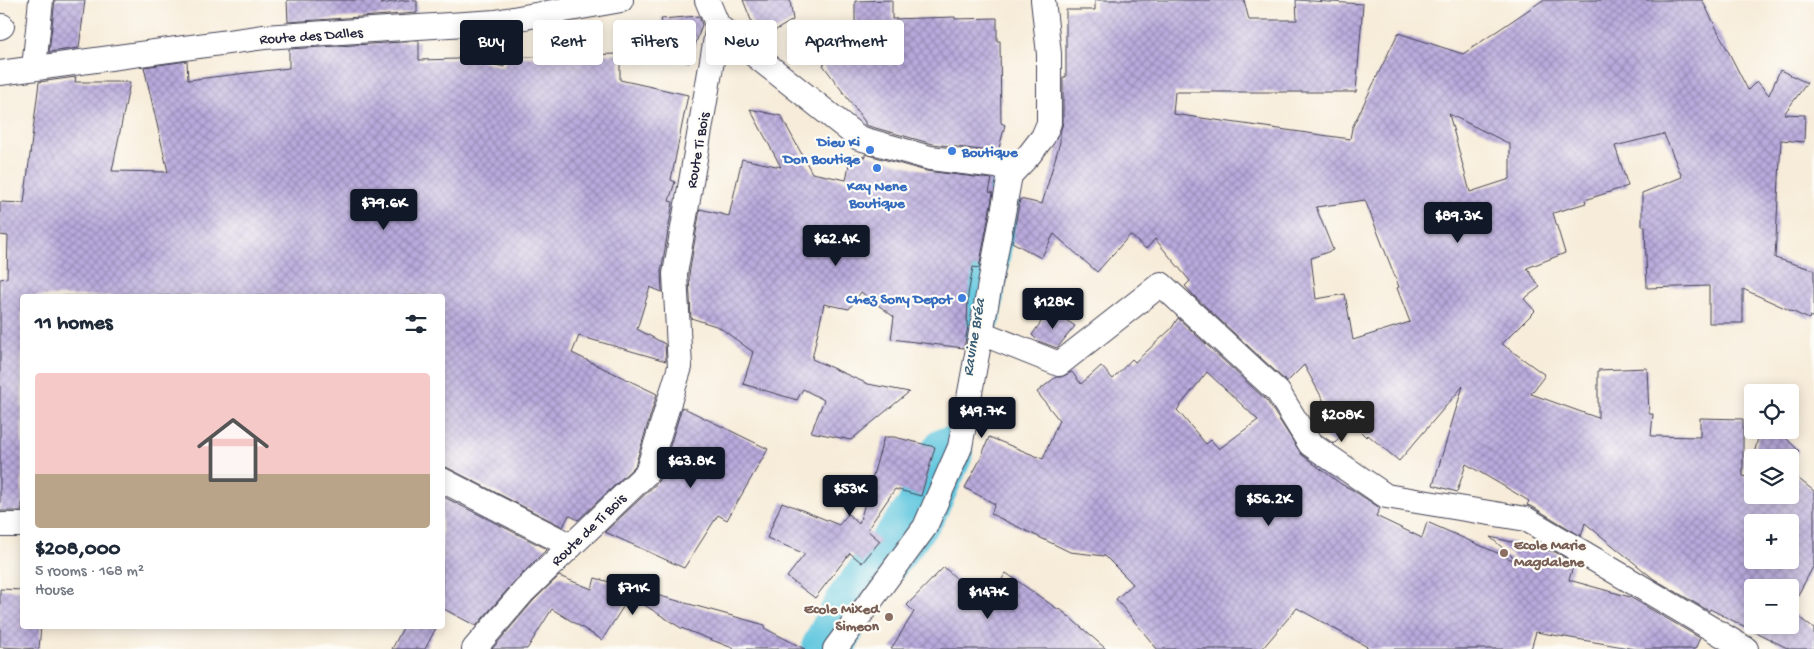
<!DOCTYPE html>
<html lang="en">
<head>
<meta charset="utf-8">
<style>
	body { margin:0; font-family:"Gochi Hand",sans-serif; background:#f2f2f3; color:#1f2937; height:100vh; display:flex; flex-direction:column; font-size:19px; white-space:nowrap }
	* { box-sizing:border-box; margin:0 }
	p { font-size:16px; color:#747a83 }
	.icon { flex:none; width:28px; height:28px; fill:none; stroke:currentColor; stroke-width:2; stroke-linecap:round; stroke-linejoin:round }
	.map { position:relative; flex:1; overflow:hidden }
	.side { position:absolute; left:20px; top:294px; width:425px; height:335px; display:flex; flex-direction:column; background:#fff; border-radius:5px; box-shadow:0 2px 12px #0003 }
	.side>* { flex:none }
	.banner { position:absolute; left:460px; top:20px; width:475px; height:45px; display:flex; gap:10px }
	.fabs { position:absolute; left:1744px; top:384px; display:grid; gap:10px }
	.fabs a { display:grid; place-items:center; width:55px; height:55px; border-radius:5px; background:#fff; box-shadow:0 2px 12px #0003; font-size:25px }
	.price { position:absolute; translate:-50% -42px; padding:0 11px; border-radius:5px; background:#111827; color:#fff; font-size:16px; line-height:32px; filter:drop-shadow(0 1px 2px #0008) }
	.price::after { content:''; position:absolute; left:50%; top:30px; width:15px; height:11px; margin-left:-8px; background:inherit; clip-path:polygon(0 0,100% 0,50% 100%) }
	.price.active { background:#222; color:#fff }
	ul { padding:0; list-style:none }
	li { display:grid; align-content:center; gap:10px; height:265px; padding:0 15px }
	li span { display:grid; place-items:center; height:155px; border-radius:5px; color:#555 }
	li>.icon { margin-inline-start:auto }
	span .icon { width:90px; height:90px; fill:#fffc; stroke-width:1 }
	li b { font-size:21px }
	h2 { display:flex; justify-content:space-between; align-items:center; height:60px; padding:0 15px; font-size:21px }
	.chip { padding:0 18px; border-radius:5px; background:#fff; box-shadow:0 2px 12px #0003; font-size:18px; line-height:45px }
	.chip.active { background:#111827; color:#fff }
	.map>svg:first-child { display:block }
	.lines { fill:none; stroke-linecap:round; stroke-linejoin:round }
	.river { stroke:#62c7df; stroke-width:52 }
	.building { fill:url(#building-cross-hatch); fill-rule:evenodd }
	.minor-casing { stroke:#424053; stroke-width:26 }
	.minor { stroke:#fff; stroke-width:24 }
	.shop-dot { fill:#3f7fe0; stroke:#fdfcf7; stroke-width:2 }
	.education-dot { fill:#8d6e63; stroke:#fdfcf7; stroke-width:2 }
	.labels { text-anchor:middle; stroke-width:4.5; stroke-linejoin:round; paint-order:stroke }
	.street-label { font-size:15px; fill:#22223b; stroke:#fdfcf7 }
	.shop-label { font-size:15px; font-weight:bold; fill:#366cbe; stroke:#fdfcf7; text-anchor:end }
	.education-label { font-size:15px; font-weight:bold; fill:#785e54; stroke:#fdfcf7; text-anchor:start }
	.water-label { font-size:16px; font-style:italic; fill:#385c74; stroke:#fdfcf7 }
</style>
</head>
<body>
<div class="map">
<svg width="1814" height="649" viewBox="0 0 1814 649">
	<defs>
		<pattern id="building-cross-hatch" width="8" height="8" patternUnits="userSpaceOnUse" patternTransform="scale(1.25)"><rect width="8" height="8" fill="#b9aadd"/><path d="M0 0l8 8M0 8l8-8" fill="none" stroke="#968ab4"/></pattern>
	</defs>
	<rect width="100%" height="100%" fill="#fdfcf7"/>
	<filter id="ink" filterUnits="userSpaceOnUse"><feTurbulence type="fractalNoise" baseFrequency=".02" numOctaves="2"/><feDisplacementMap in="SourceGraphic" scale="10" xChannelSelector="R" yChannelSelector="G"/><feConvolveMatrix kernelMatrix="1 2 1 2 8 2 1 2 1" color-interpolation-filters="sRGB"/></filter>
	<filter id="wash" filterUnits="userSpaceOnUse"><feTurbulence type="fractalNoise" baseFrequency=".0096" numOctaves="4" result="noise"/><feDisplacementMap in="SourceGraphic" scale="20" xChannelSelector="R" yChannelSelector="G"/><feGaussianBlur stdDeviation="1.12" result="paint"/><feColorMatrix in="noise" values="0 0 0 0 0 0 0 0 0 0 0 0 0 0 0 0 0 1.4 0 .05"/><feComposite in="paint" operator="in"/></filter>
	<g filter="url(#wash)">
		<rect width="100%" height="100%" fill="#f7ecd9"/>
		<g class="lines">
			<!-- river -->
			<g class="river">
				<path d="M975 316 993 198"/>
				<path d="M827 649 851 603 921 511 947 453"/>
			</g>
		</g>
		<g id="blocks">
			<!-- building -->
			<g class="building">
				<path d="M55 0H85L79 48 49 52Z"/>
				<path d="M287 0H381V4L406 0 417 1V13L288 22Z"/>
				<path d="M743 0H790L793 20 759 40Z"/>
				<path d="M892 0V19L955 17V19L997 18V41H1000L1001 123 1005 125 998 152 933 144 865 125V122L823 65 855 42V1Z"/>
				<path d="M1095 0H1244L1249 20H1297L1296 0 1363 4 1356 92H1175L1173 114 1350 139 1352 128 1398 33 1463 54 1543 0H1702L1748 90 1757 81 1769 95 1780 70 1807 83 1784 114 1805 115 1804 142 1781 140 1775 258 1814 270V318L1810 316 1809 319 1743 289V323H1709V286L1647 288 1645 226H1642V193L1682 177 1664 134 1615 146 1628 186 1585 200 1586 203 1553 213 1565 253 1527 268 1540 287 1524 299 1535 311 1502 344 1545 375 1531 394 1598 418V370L1647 368 1649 414H1653L1651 436 1700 437V418L1743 419V476L1748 477 1752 459V495H1790V472L1814 491V565L1790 610 1814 629V649H1789L1710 609 1709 611 1654 579 1585 523 1581 536 1533 507 1527 505 1529 501 1466 464 1457 492 1433 485 1463 386 1399 461 1368 435 1366 437 1353 424 1334 444 1320 434 1312 422 1327 407 1304 365 1287 382 1194 296 1185 286 1190 281 1155 239 1146 249 1130 235 1097 272 1054 234 1041 258 1012 242 1020 199 1042 204 1060 142V133L1063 123V77H1066V10H1095ZM1449 114 1510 144V179L1470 192ZM1365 200 1399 287 1397 288 1410 322 1353 340 1345 294 1316 299 1311 258 1333 250 1316 207ZM1752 522H1790V560H1752ZM1752 588H1790V625H1752Z"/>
				<path d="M699 16 702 25 689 63 668 46 661 19Z"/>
				<path d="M419 41V60L458 59 459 56 504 67 506 56 577 59 576 55 620 54V80L688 95 671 180 675 182 669 201 673 202 661 272 662 292 650 287 637 329 665 344 666 361 579 336 572 353 657 394 635 466 578 520 569 515 563 527 448 468 442 466V296H22V511H0V279L7 278 8 236 0 235V202L24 203 39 82 76 77 75 82H130L112 171 168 172 144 67 187 61 188 80 289 68V49Z"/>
				<path d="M750 109 781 116 812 173 846 180 851 155 865 157V154L926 171 992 179 989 192 993 193 979 268 973 267 968 295 967 325 968 326 964 348 891 339 894 317 861 292 849 309 824 304 812 359 868 384 909 392 851 440 811 432 824 400 803 389 797 400 743 384 753 352 719 327 691 318 689 275 700 209 729 216 742 159 781 167Z"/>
				<path d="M1050 309 1075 326 1057 348 1038 341 1032 335Z"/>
				<path d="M1178 318 1267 401 1302 455 1341 484 1351 489 1380 508 1376 516 1422 538 1427 522 1520 563 1490 537 1555 552 1574 563 1569 580 1630 597 1700 638 1695 649H1635L1536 632 1531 649H1371L1297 608 1262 649H1157L1116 599 1133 584 1105 556 1070 552 991 514 995 504 965 488 981 458 989 437 1043 459 1059 420 1037 392 1056 377H1061L1072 372 1081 384 1101 366 1113 379 1132 359 1135 362 1171 329ZM1207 372 1258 420 1219 449 1211 440 1206 444 1177 410Z"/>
				<path d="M682 407 768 449 727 520 718 515 684 568 605 532 657 483 660 478Z"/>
				<path d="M1760 430H1778L1799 451 1790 460V458H1753Z"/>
				<path d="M884 437H894L935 447 921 496 895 489 867 530 880 541 862 563 850 553 815 598 787 577 805 554 767 538 782 502 839 525 848 514 859 524Z"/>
				<path d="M442 496 547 549 514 582 476 626 442 608Z"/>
				<path d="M944 567 985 605 1006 573 1059 610 1060 609 1106 649H891L914 612 907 605Z"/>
				<path d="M559 576 592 589 595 578 765 625 764 628 805 649H735L681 628 630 596 602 640 552 609 527 649H492L534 600Z"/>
				<path d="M0 589 22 590V626H41L39 649 0 647Z"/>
				<path d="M404 626H437L425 649H392Z"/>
			</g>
		</g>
	</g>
	<g filter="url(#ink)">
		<use href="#blocks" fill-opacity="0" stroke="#424053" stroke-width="1"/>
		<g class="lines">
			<defs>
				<g id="minor">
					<path d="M707 0 718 26 859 138 930 158 997 166 1006 169 1010 175 960 447 925 527 835 649"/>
					<path d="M0 27 2 26"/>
					<path d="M34 68 41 0"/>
					<path d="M0 73 264 37 496 22 621 0"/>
					<path d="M1010 175 1029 155 1043 137 1049 123V54L1043 0"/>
					<path d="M981 333 1059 364 1161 284 1278 392 1310 444 1386 496 1526 519 1746 649"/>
					<path d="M442 480 571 546"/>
					<path d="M0 525H22"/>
					<path d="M474 649 524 591 647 473 680 367 675 274 718 26"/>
				</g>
			</defs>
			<!-- minor casing -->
			<use href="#minor" class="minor-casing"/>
			<!-- minor -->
			<use href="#minor" class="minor"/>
		</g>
	</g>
	<!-- markers -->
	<g class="shop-dot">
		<circle cx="870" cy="150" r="5"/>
		<circle cx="952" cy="151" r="5"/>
		<circle cx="877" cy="168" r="5"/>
		<circle cx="962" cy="298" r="5"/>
	</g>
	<g class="education-dot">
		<circle cx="1504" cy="553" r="5"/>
		<circle cx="889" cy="617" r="5"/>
	</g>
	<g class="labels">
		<!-- street labels -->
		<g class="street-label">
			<text transform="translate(311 35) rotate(-4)" y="5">Route des Dalles</text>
			<text transform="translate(697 150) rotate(-80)" y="5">Route Ti Bois</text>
			<text transform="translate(588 529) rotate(-44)" y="5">Route de Ti Bois</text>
		</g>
		<!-- shop labels -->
		<g class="shop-label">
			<text x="860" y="146">Dieu Ki<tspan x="860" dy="17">Don Boutiqe</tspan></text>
			<text x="962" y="156" text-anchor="start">Boutique</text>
			<text x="877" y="190" text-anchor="middle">Kay Nene<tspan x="877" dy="17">Boutique</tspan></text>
			<text x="952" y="303">Chez Sony Depot</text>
		</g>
		<!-- education labels -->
		<g class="education-label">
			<text x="1514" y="549">Ecole Marie<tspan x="1514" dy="17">Magdalene</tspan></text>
			<text x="879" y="613" text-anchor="end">Ecole Mixed<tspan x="879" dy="17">Simeon</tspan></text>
		</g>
		<!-- water labels -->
		<g class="water-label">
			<text transform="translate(972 337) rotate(-81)" y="6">Ravine Bréa</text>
		</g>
	</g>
</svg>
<div class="fabs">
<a><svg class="icon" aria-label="locate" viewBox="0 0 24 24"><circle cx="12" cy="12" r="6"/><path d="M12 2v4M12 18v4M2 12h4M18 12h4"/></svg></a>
<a><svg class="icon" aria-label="layers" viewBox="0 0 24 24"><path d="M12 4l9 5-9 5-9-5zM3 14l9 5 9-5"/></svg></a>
<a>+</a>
<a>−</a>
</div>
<b class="price" style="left:384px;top:231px">$79.6K</b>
<b class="price" style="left:1458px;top:244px">$89.3K</b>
<b class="price" style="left:836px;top:267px">$62.4K</b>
<b class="price" style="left:1053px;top:330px">$128K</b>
<b class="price" style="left:982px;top:439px">$49.7K</b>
<b class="price active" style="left:1342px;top:443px">$208K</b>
<b class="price" style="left:691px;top:489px">$63.8K</b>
<b class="price" style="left:850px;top:517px">$53K</b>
<b class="price" style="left:1269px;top:527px">$56.2K</b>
<b class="price" style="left:633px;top:616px">$71K</b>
<b class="price" style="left:988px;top:620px">$147K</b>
<div class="banner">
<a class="chip active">Buy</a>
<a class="chip">Rent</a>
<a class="chip">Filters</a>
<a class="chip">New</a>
<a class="chip">Apartment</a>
</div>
<section class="side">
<h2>11 homes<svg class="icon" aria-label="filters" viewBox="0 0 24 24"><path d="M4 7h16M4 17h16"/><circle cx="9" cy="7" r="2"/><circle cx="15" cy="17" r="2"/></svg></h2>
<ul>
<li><span style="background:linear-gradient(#f6c9c9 65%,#b9a48a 0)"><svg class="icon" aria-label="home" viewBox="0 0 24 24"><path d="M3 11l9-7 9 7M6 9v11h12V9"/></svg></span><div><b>$208,000</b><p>5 rooms · 168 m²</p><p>House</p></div></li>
</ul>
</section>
</div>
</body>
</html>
